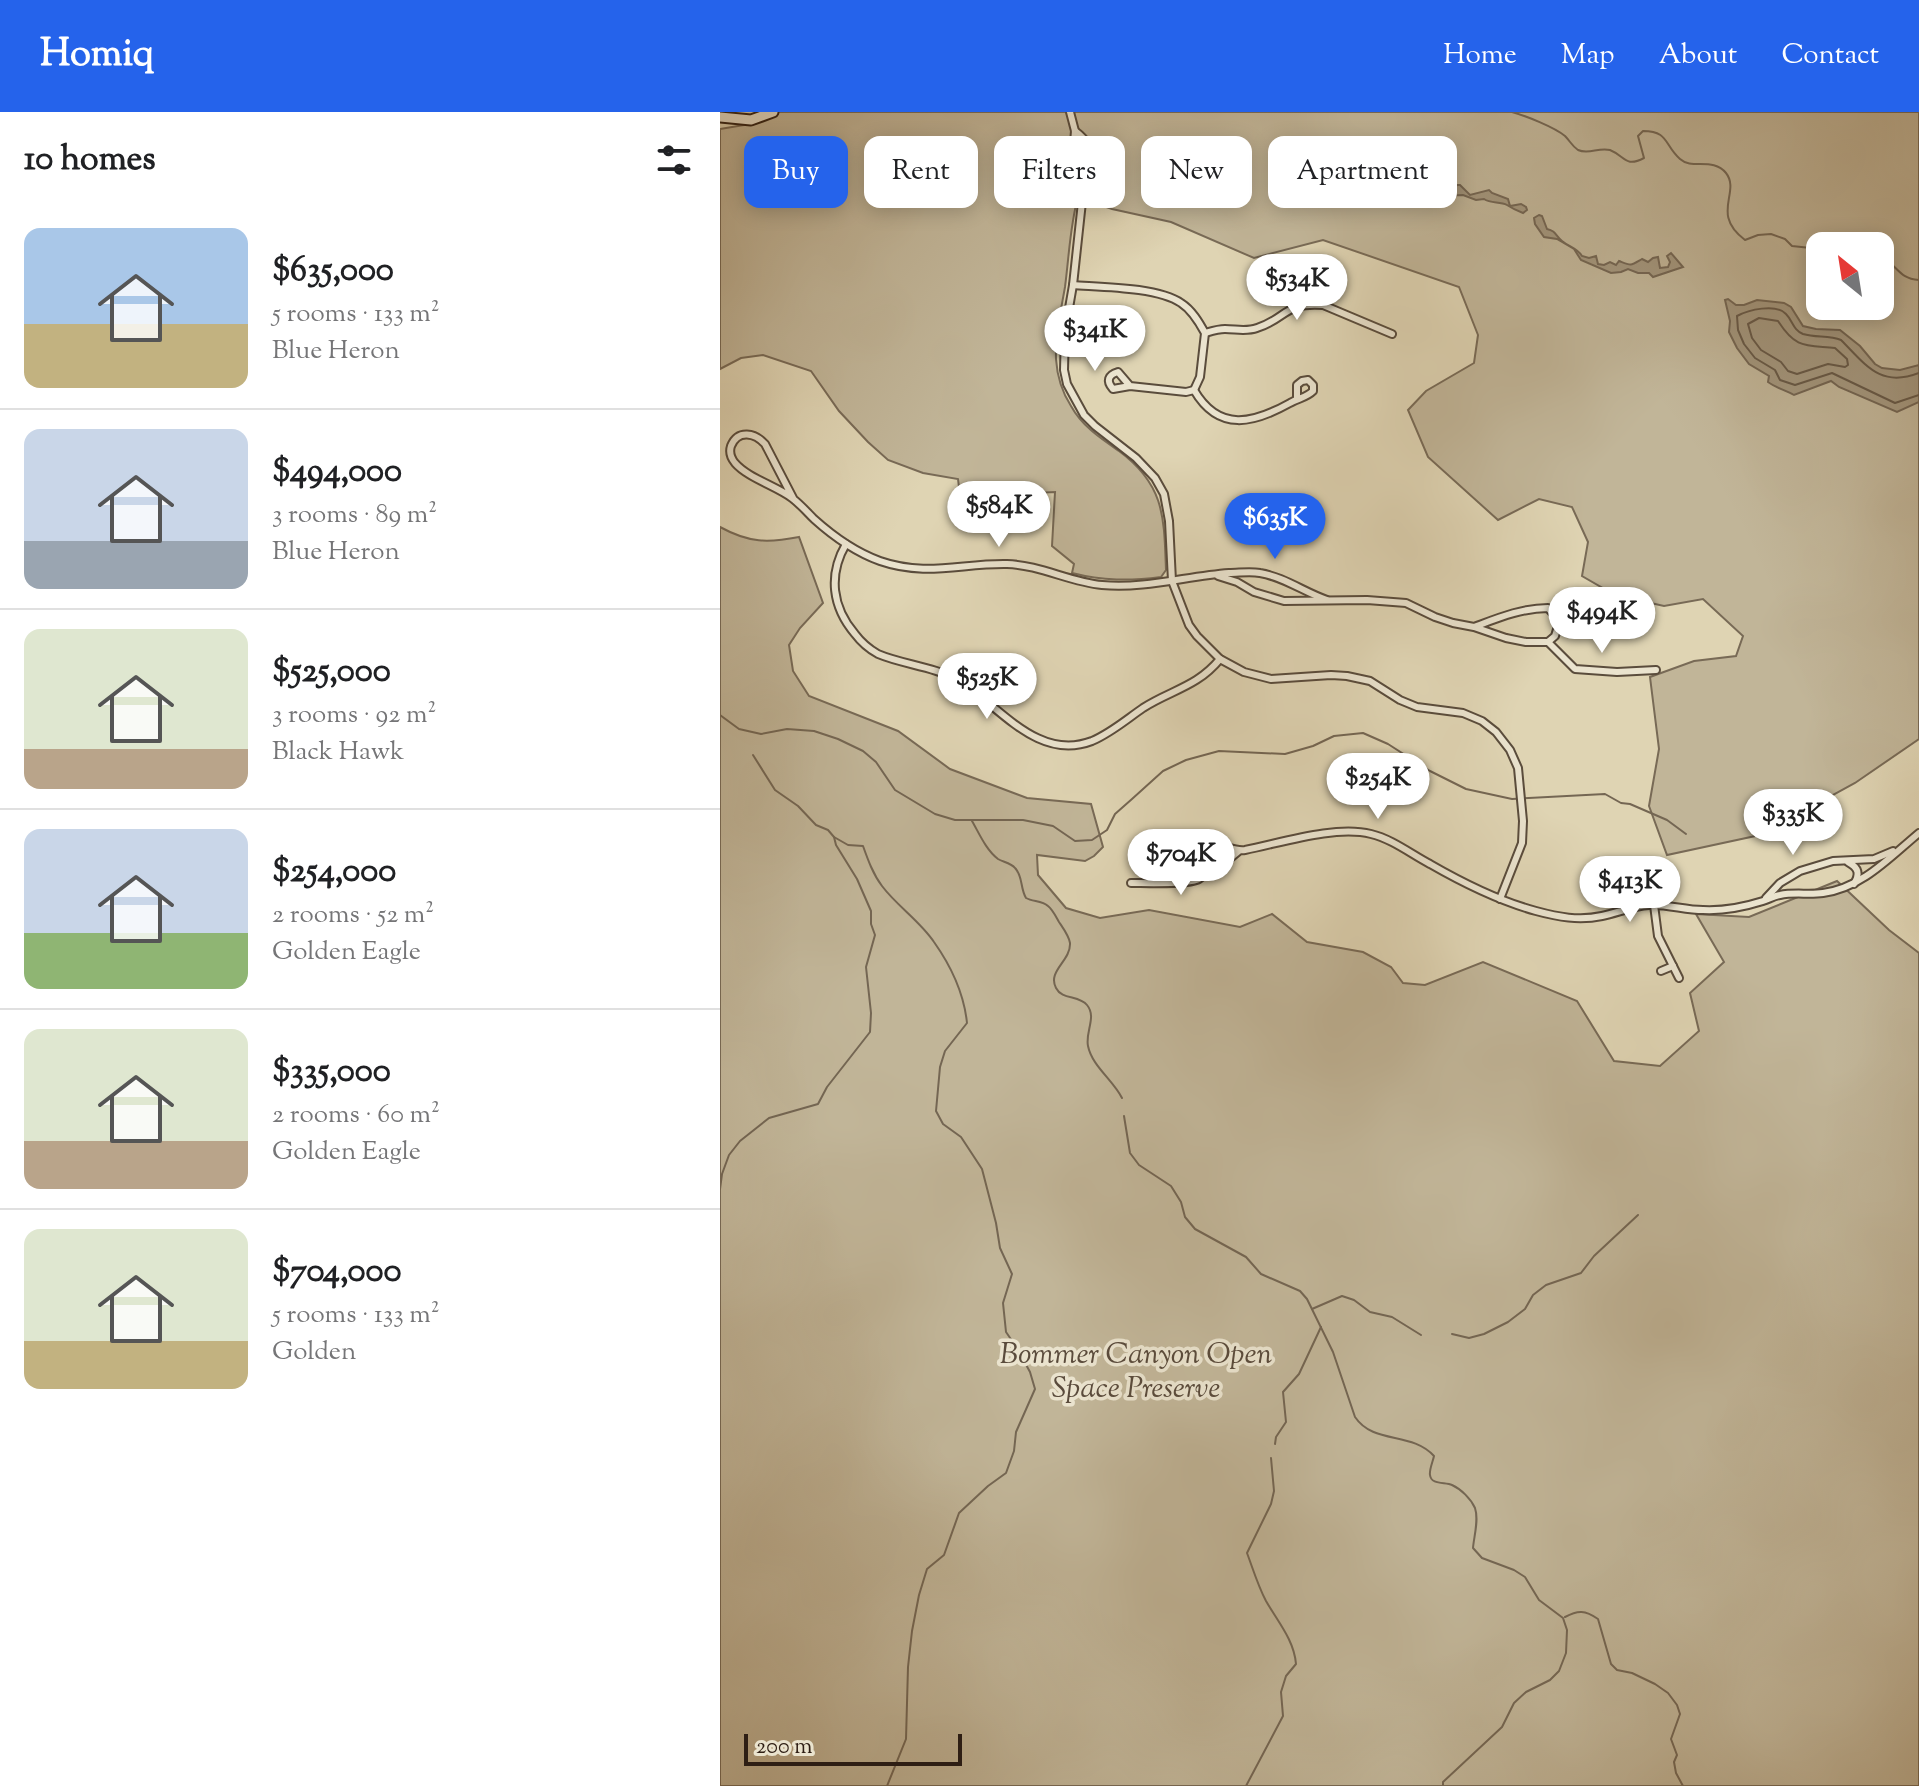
<!DOCTYPE html>
<html lang="en">
<head>
<meta charset="utf-8">
<style>
	body { margin:0; font-family:"Sorts Mill Goudy",serif; background:#f6f6f6; color:#202124; height:100vh; display:flex; flex-direction:column; font-size:30px; white-space:nowrap }
	* { box-sizing:border-box; margin:0 }
	p { font-size:26px; color:#757577 }
	.icon { flex:none; width:44px; height:44px; fill:none; stroke:currentColor; stroke-width:2; stroke-linecap:round; stroke-linejoin:round }
	.map { position:relative; flex:1; overflow:hidden }
	.details { display:flex; flex-direction:column; background:#fff; width:720px }
	.details>* { flex:none }
	.banner { position:absolute; left:24px; top:24px; width:760px; height:72px; display:flex; gap:16px }
	.needle { width:52px; rotate:330deg }
	.buttons { position:absolute; left:1086px; top:120px; display:grid; gap:16px }
	.buttons a { display:grid; place-items:center; width:88px; height:88px; border-radius:16px; background:#fff; box-shadow:0 4px 20px #0003; font-size:40px }
	.scale { position:absolute; left:24px; bottom:20px; width:218px; box-sizing:border-box; padding-left:8px; border:4px solid #2e1e14; border-top:0; font-size:22px; line-height:28px; white-space:nowrap; color:#2e1e14; -webkit-text-stroke:6px #eae3ce; paint-order:stroke }
	.price { position:absolute; translate:-50% -68px; padding:0 18px; border-radius:28px; background:#fff; color:#222; font-size:26px; line-height:52px; filter:drop-shadow(0 2px 4px #0008) }
	.price::after { content:''; position:absolute; left:50%; top:48px; width:24px; height:18px; margin-left:-12px; background:inherit; clip-path:polygon(0 0,100% 0,50% 100%) }
	.price.current { background:#2563eb; color:#fff }
	ul { padding:0; list-style:none }
	li { display:flex; align-items:center; gap:24px; height:200px; padding:0 24px }
	li+li { border-top:2px solid #e0e0e0 }
	li span { display:grid; place-items:center; flex:none; width:224px; height:160px; border-radius:16px; color:#555 }
	li>.icon { margin-inline-start:auto }
	span .icon { width:96px; height:96px; fill:#fffc; stroke-width:1 }
	li b { font-size:34px }
	h2 { display:flex; justify-content:space-between; align-items:center; height:96px; padding:0 24px; font-size:34px }
	.pill { padding:0 28px; border-radius:16px; background:#fff; box-shadow:0 4px 20px #0003; font-size:28px; line-height:72px }
	.pill.current { background:#2563eb; color:#fff }
	header { display:flex; align-items:center; gap:48px; box-sizing:border-box; height:112px; padding:0 40px; background:#2563eb; color:#fff }
	header strong { font-size:38px }
	nav { display:flex; gap:44px; margin-inline-start:auto; font-size:28px }
	main { display:flex; flex:1; min-height:0 }
	.map>svg:first-child { display:block }
	.green { fill:#c1b598; stroke:#786a56; stroke-width:2; fill-rule:evenodd }
	.water { fill:#a3967d; stroke:#746653; stroke-width:2 }
	.lines { fill:none; stroke-linecap:round; stroke-linejoin:round }
	.shore { stroke:#685a48; stroke-width:2 }
	.stream { stroke:#746653; stroke-width:2 }
	.street-casing { stroke:#5a4c3c; stroke-width:10 }
	.secondary-casing { stroke:#2e1e14; stroke-width:13 }
	.street { stroke:#eae3ce; stroke-width:6 }
	.secondary { stroke:#eae3ce; stroke-width:9 }
	.labels { text-anchor:middle; stroke-width:7; stroke-linejoin:round; paint-order:stroke }
	.park-label { font-size:30px; font-style:italic; fill:#5a4b3c; stroke:#eae3ce }
</style>
</head>
<body>
<header>
<strong>Homiq</strong>
<nav><a>Home</a><a>Map</a><a>About</a><a>Contact</a></nav>
</header>
<main>
<section class="details">
<h2>10 homes<svg class="icon" aria-label="filters" viewBox="0 0 24 24"><path d="M4 7h16M4 17h16"/><circle cx="9" cy="7" r="2"/><circle cx="15" cy="17" r="2"/></svg></h2>
<ul>
<li><span style="background:linear-gradient(#a9c7e8 60%,#c2b280 0)"><svg class="icon" aria-label="home" viewBox="0 0 24 24"><path d="M3 11l9-7 9 7M6 9v11h12V9"/></svg></span><div><b>$635,000</b><p>5 rooms · 133 m²</p><p>Blue Heron</p></div></li>
<li><span style="background:linear-gradient(#c9d6e8 70%,#9aa5b1 0)"><svg class="icon" aria-label="home" viewBox="0 0 24 24"><path d="M3 11l9-7 9 7M6 9v11h12V9"/></svg></span><div><b>$494,000</b><p>3 rooms · 89 m²</p><p>Blue Heron</p></div></li>
<li><span style="background:linear-gradient(#dfe7d0 75%,#b9a48a 0)"><svg class="icon" aria-label="home" viewBox="0 0 24 24"><path d="M3 11l9-7 9 7M6 9v11h12V9"/></svg></span><div><b>$525,000</b><p>3 rooms · 92 m²</p><p>Black Hawk</p></div></li>
<li><span style="background:linear-gradient(#c9d6e8 65%,#8fb573 0)"><svg class="icon" aria-label="home" viewBox="0 0 24 24"><path d="M3 11l9-7 9 7M6 9v11h12V9"/></svg></span><div><b>$254,000</b><p>2 rooms · 52 m²</p><p>Golden Eagle</p></div></li>
<li><span style="background:linear-gradient(#dfe7d0 70%,#b9a48a 0)"><svg class="icon" aria-label="home" viewBox="0 0 24 24"><path d="M3 11l9-7 9 7M6 9v11h12V9"/></svg></span><div><b>$335,000</b><p>2 rooms · 60 m²</p><p>Golden Eagle</p></div></li>
<li><span style="background:linear-gradient(#dfe7d0 70%,#c2b280 0)"><svg class="icon" aria-label="home" viewBox="0 0 24 24"><path d="M3 11l9-7 9 7M6 9v11h12V9"/></svg></span><div><b>$704,000</b><p>5 rooms · 133 m²</p><p>Golden</p></div></li>
</ul>
</section>
<div class="map">
<svg width="1199" height="1674" viewBox="0 0 1199 1674">
	<rect width="100%" height="100%" fill="#dfd4b3"/>
	<filter id="stains"><feTurbulence type="fractalNoise" baseFrequency=".0025" numOctaves="4"/><feColorMatrix values="0 0 0 0 .2 0 0 0 0 .09 0 0 0 0 .02 0 0 0 .5 -.17"/></filter>
	<radialGradient id="worn" r=".72"><stop offset=".6" stop-color="#630" stop-opacity="0"/><stop offset="1" stop-color="#630" stop-opacity=".3"/></radialGradient>
	<!-- green -->
	<g class="green">
		<path d="M58 0H1199V627L1135 671 1040 723 947 743 929 694 939 637 930 565 974 549 1016 544 1023 524 983 487 944 494 895 483 862 464 868 430 852 395 819 387 778 408 708 345 688 298 706 279 754 251 758 223 739 175 603 128 534 146 451 110 392 97 358 85C350 113 349 145 345 175 341 198 335 224 336 247 337 263 342 280 351 294 362 314 380 326 399 339 445 373 444 405 446 458L441 465C410 469 383 469 352 461L354 452 332 434 335 380 240 384 238 367 203 361 168 348 148 330 119 299 91 259 43 243 21 246 0 257V17L36 11ZM1100 134H1160V194H1100Z"/>
		<path d="M0 415C29 431 48 431 79 425L103 491 80 516 69 533 73 559 89 584 178 619 230 657 307 686 371 692 383 735 374 744 365 749 317 743 318 763 346 796 380 806 429 798 520 815 552 802 587 830 643 840 671 855 683 871 705 873 763 850 857 889 894 949 940 954 979 919 970 881 1004 850 976 802 1029 805 1117 769 1169 818 1199 841V1674H0Z"/>
	</g>
	<!-- water -->
	<g class="water">
		<path d="M630 40 647 41 653 45C658 59 666 64 679 71 681 72 687 77 690 78 694 78 698 77 702 78 717 81 725 87 737 73H740L750 83 769 78 772 81 788 87 790 94 801 92 806 95 807 98 803 101C795 98 793 97 787 93 780 89 771 92 764 87L756 88 743 83 722 84 712 91H703L697 81 686 82 677 74 640 78 635 77 624 62 600 64 596 62V47L600 45Z"/>
		<path d="M819 103 822 104 827 117C836 119 835 123 842 129 849 135 857 136 862 144L869 146 876 144 878 152 884 153 890 150 896 153 899 149C912 154 910 154 922 147L928 150 933 146 938 145 940 156 948 155 950 150 947 144 951 141 963 155 933 165 929 161H918L908 157 901 160 891 161 861 148 854 137 837 127 824 125 815 112 814 106Z"/>
		<path d="M1008 187 1016 193H1024L1037 188 1064 191 1071 195 1083 214 1096 217 1120 218 1140 234 1155 252 1162 256 1180 258 1199 253V290L1177 300 1119 275 1111 269 1074 283C1065 278 1056 276 1048 270L1049 264 1029 252 1017 236 1009 220 1010 209 1005 188Z"/>
	</g>
	<g class="lines">
		<!-- shore -->
		<g class="shore">
			<path d="M1039 206 1058 209C1076 237 1085 233 1115 236L1127 247 1128 253 1125 255 1108 252 1077 262 1068 259 1061 250 1041 238 1032 226 1028 212Z"/>
			<path d="M1199 261C1160 276 1146 253 1121 228 1109 223 1096 226 1083 222 1073 218 1073 209 1066 202 1056 191 1028 198 1017 204L1018 218 1024 232 1035 246 1055 258 1060 268 1075 273 1112 261 1175 291 1199 283"/>
		</g>
		<!-- stream -->
		<g class="stream">
			<path d="M792 0C806 4 834 15 845 24 850 29 852 34 858 38 869 43 878 35 890 38 905 44 905 56 924 46L918 24 923 19C949 19 944 33 960 47 972 58 993 45 1006 61 1021 80 990 102 1025 128L1038 123 1051 122 1065 127 1072 134 1100 137"/>
			<path d="M1160 146C1178 151 1176 166 1199 168"/>
			<path d="M0 603 19 617 41 622 67 617 94 619 118 627 143 639 156 650 175 678 215 702 235 708H303L333 714 355 729 372 728 387 718 395 702 412 687 443 659 466 648 499 639 565 642 593 634 614 624 643 621 668 632 710 659 746 677 792 687 885 682 901 691 910 692 947 708 966 722"/>
			<path d="M252 709C259 721 266 738 278 747 283 750 291 751 295 756 303 764 300 776 306 786 313 790 322 788 328 794 333 798 336 805 339 810 343 816 349 824 350 831 351 849 327 859 336 876 342 888 359 883 367 893 377 905 365 920 368 934 372 954 393 968 402 986"/>
			<path d="M114 725 128 733 143 734C148 748 153 762 162 774 177 794 200 809 214 830 231 854 244 882 247 911L225 939 220 955 216 999 223 1012 241 1025 262 1057 276 1111 280 1136 292 1162 283 1191 286 1220 297 1236 310 1260 315 1277 296 1320 294 1339 286 1361 268 1374 239 1401 224 1443 207 1457 199 1483 192 1519 188 1555 186 1627 167 1674"/>
			<path d="M404 1004 410 1041 419 1053 451 1074 461 1090 465 1105 475 1117 526 1145 541 1162 580 1179 587 1187 613 1240 635 1305C654 1333 691 1319 714 1344 713 1349 709 1358 710 1363 711 1373 725 1370 732 1373 741 1377 751 1387 755 1396 759 1408 754 1424 753 1436L762 1446 794 1458 805 1465 819 1488 843 1506 847 1518 846 1541 839 1559 830 1568 806 1580 794 1591 782 1615 723 1670V1674"/>
			<path d="M0 1077 2 1062 9 1043 20 1029 49 1006 98 992 107 975 150 920 151 901 146 855 155 823 151 812V799L137 767 116 733 114 725 108 718 96 713 78 694 55 678 33 643"/>
			<path d="M592 1197 622 1184 634 1188 650 1200 672 1205 701 1223"/>
			<path d="M732 1222 749 1226 764 1222 788 1210 805 1197 813 1183 826 1173 861 1161 874 1144 918 1103"/>
			<path d="M555 1332 556 1325 566 1310 563 1280 579 1262 601 1215"/>
			<path d="M845 1505C858 1498 865 1498 878 1507L891 1552 897 1558 912 1561 935 1572 948 1581 957 1593 960 1602 951 1627 957 1643 954 1650 956 1661 963 1674"/>
			<path d="M526 1674 563 1604 561 1580 566 1564 576 1552C574 1528 558 1510 546 1489 538 1474 533 1457 527 1441L551 1392 554 1379 551 1346"/>
		</g>
		<defs>
			<g id="street">
				<path d="M350 0 355 19 353 42 362 90 353 173 345 219 344 258 347 272 364 303 375 314 416 346 435 366 444 382 449 409 452 469 469 513 477 524 500 547 524 560 551 567 611 563 627 564 650 569 680 588 697 595 743 601 762 609 776 620 790 638 798 656 803 709 802 731 780 787"/>
				<path d="M355 19C381 38 373 61 363 87"/>
				<path d="M353 173C381 175 438 175 461 191 472 198 479 210 485 221L480 265 474 278"/>
				<path d="M485 221C492 219 498 217 505 217 516 217 526 220 537 216 566 207 564 190 603 193L672 222"/>
				<path d="M410 274 398 260C388 263 386 269 393 277L410 274 466 280 474 278"/>
				<path d="M474 278C499 321 534 311 570 291 578 286 586 286 593 279V273L588 268 582 269 577 273V287"/>
				<path d="M73 386 45 332C35 321 18 317 11 334 9 340 11 346 15 351 28 366 56 374 72 386 80 392 87 400 94 407 114 425 135 440 160 449 206 465 242 451 287 452 320 453 350 470 382 473 425 477 467 464 509 461 519 461 530 459 540 461 564 465 584 480 607 488"/>
				<path d="M126 432C108 463 112 495 135 522 141 530 149 537 158 542 184 553 214 554 239 569 279 593 317 650 372 629 391 621 407 607 423 596 451 578 477 575 500 547"/>
				<path d="M498 464 517 470 534 480 564 489 647 488 686 491 715 505 733 511 754 515 786 526 806 530H828L835 524 838 514 836 505 828 496C802 496 778 506 754 515"/>
				<path d="M828 530 855 557 897 560 936 558"/>
				<path d="M519 739 502 753 490 758 483 754 479 747C481 741 483 736 489 734 500 730 513 740 525 738 561 731 615 713 651 722 672 727 691 742 710 752 743 771 779 789 816 799 838 805 859 809 882 804 897 801 913 794 929 793 947 792 965 798 983 798 1003 799 1024 795 1043 789 1049 787 1054 784 1060 783 1074 780 1089 783 1103 781 1142 776 1170 745 1199 721"/>
				<path d="M1128 750C1139 756 1140 762 1134 772"/>
				<path d="M411 771C425 771 469 773 479 767 484 764 484 761 486 756"/>
				<path d="M1046 786 1060 771 1080 759 1113 749 1154 747 1173 739"/>
				<path d="M934 793 938 824 959 866"/>
				<path d="M941 859 953 854"/>
			</g>
			<path id="secondary" d="M0 5 31 8 53 0"/>
		</defs>
		<!-- street casing -->
		<use href="#street" class="street-casing"/>
		<!-- secondary casing -->
		<use href="#secondary" class="secondary-casing"/>
		<!-- street -->
		<use href="#street" class="street"/>
		<!-- secondary -->
		<use href="#secondary" class="secondary"/>
	</g>
	<g class="labels">
		<!-- park labels -->
		<g class="park-label">
			<text x="416" y="1251">Bommer Canyon Open<tspan x="416" dy="34">Space Preserve</tspan></text>
		</g>
	</g>
	<rect width="100%" height="100%" filter="url(#stains)"/>
	<rect width="100%" height="100%" fill="url(#worn)"/>
</svg>
<div class="buttons">
<a><svg class="needle" viewBox="-14 -14 28 28"><path d="M0-13l5 13h-10z" fill="#e53935"/><path d="M0 13l5-13h-10z" fill="#757577"/></svg></a>
</div>
<div class="scale">200 m</div>
<b class="price" style="left:577px;top:210px">$534K</b>
<b class="price" style="left:375px;top:261px">$341K</b>
<b class="price" style="left:279px;top:437px">$584K</b>
<b class="price current" style="left:555px;top:449px">$635K</b>
<b class="price" style="left:882px;top:543px">$494K</b>
<b class="price" style="left:267px;top:609px">$525K</b>
<b class="price" style="left:658px;top:709px">$254K</b>
<b class="price" style="left:1073px;top:745px">$335K</b>
<b class="price" style="left:461px;top:785px">$704K</b>
<b class="price" style="left:910px;top:812px">$413K</b>
<div class="banner">
<a class="pill current">Buy</a>
<a class="pill">Rent</a>
<a class="pill">Filters</a>
<a class="pill">New</a>
<a class="pill">Apartment</a>
</div>
</div>
</main>
</body>
</html>
